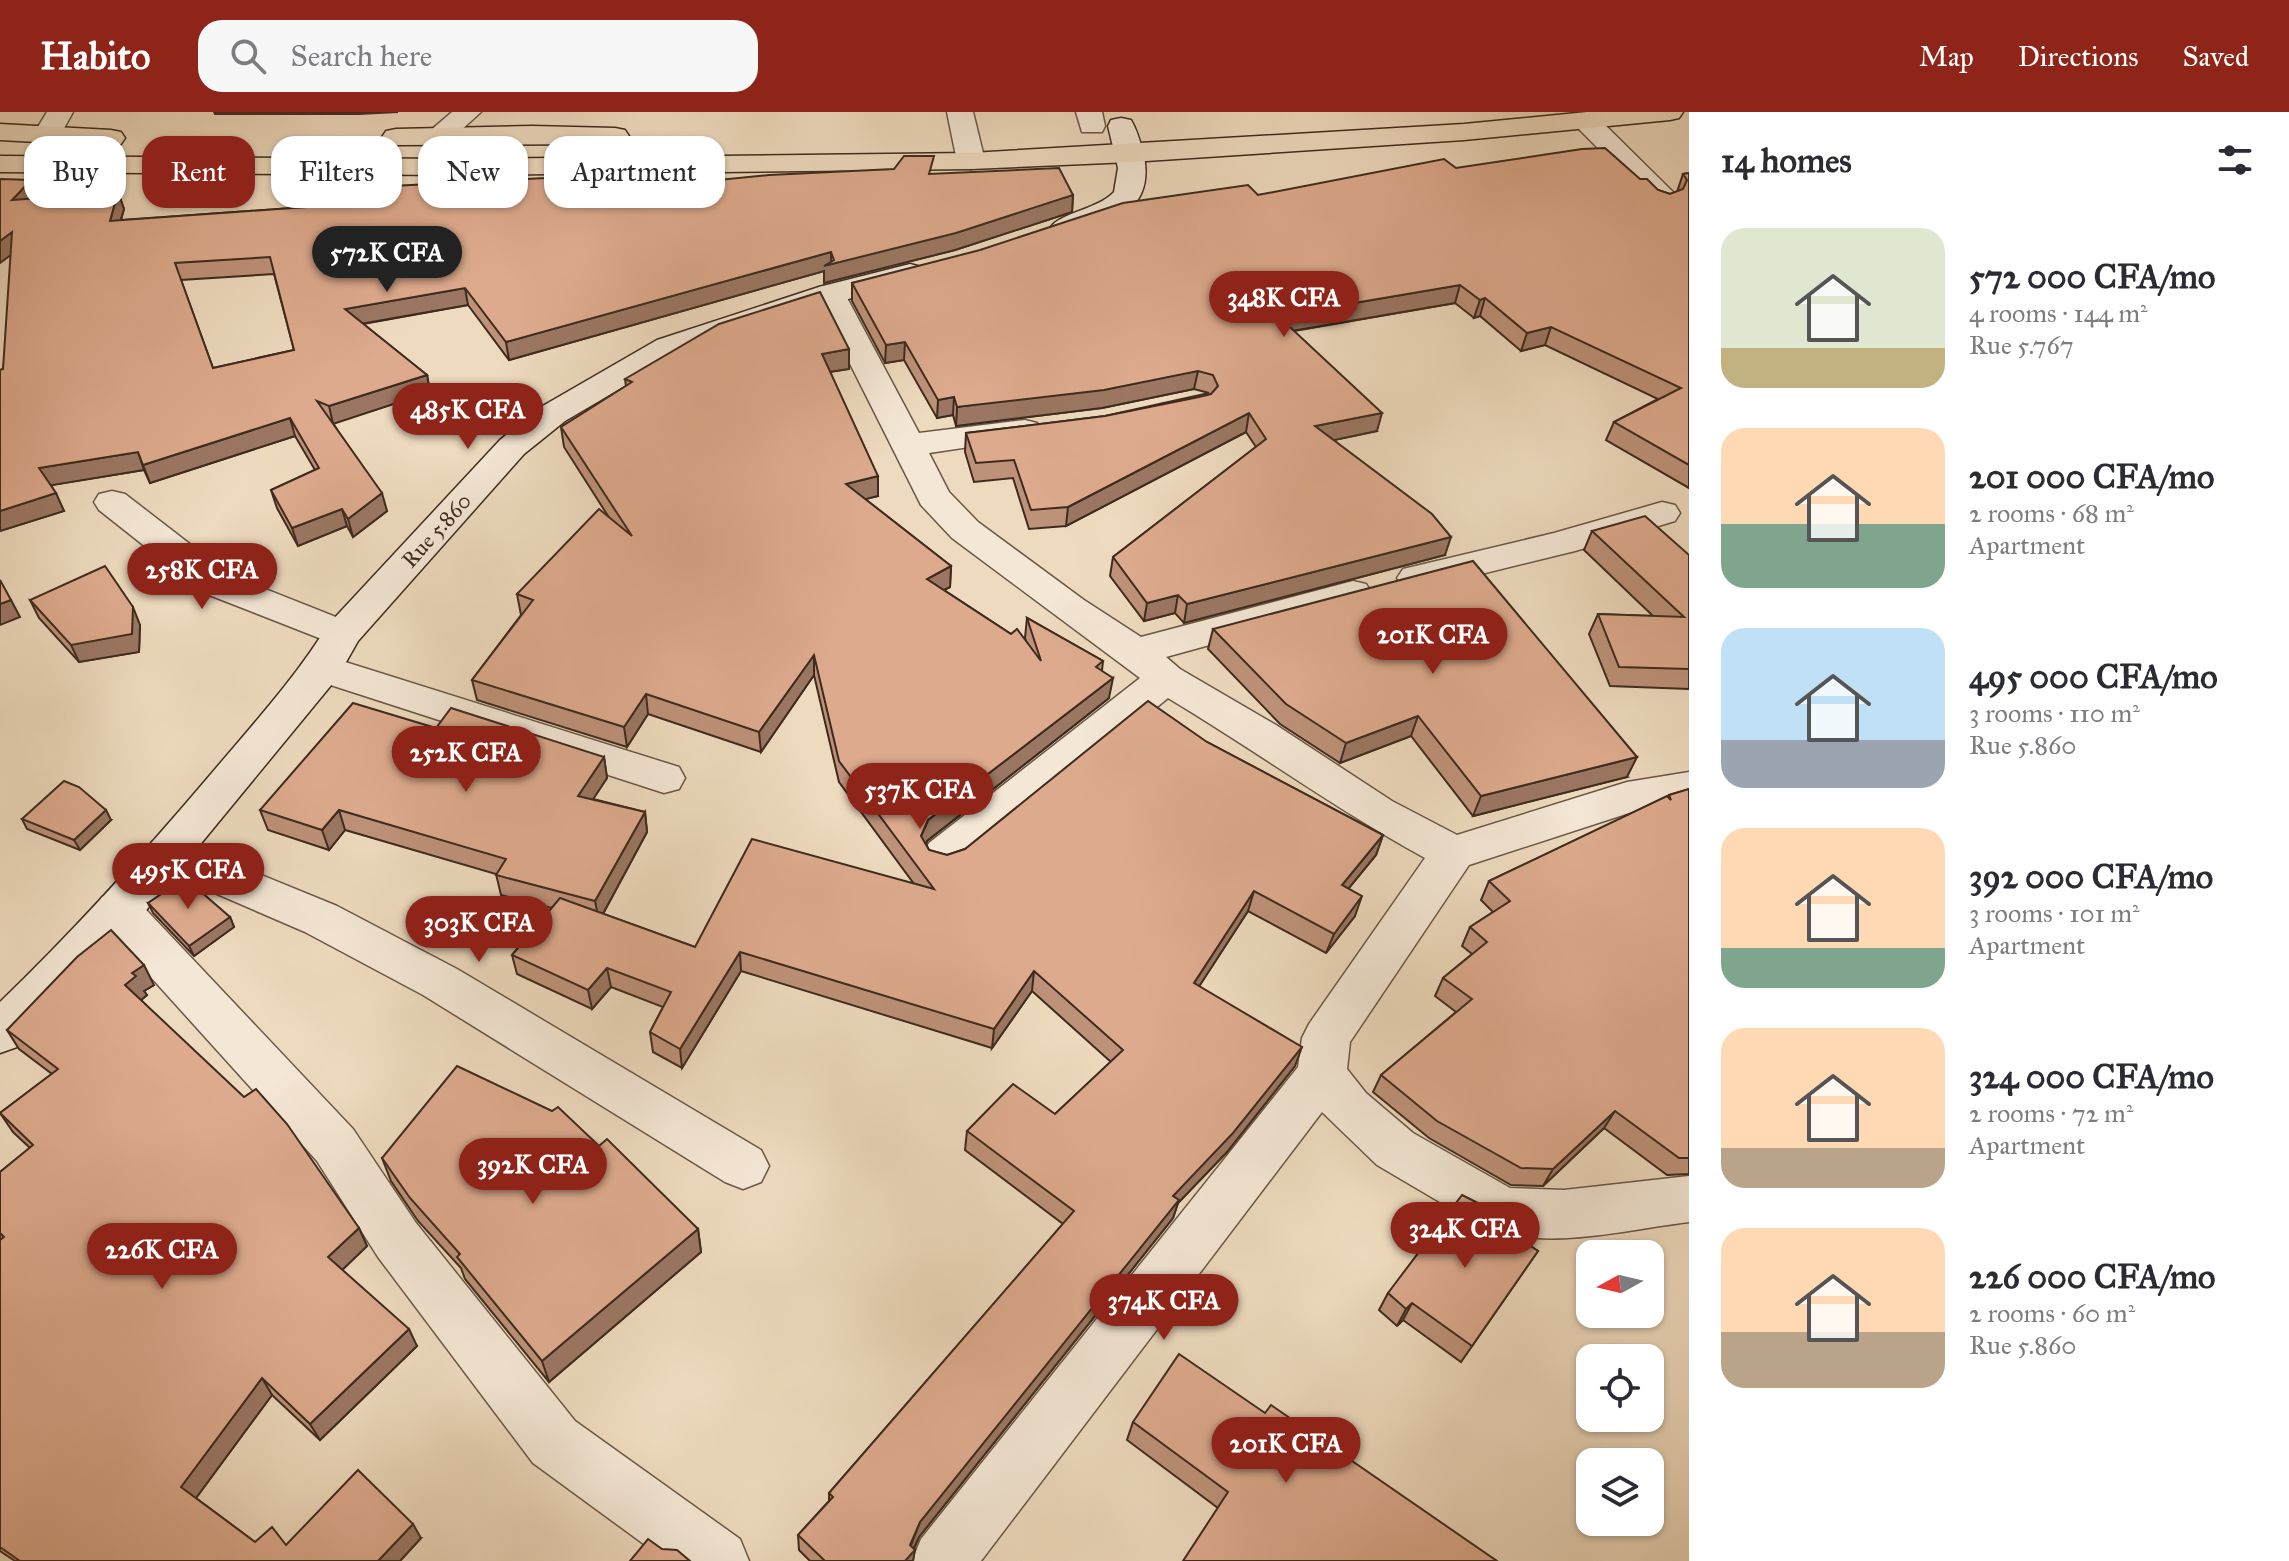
<!DOCTYPE html>
<html lang="en">
<head>
<meta charset="utf-8">
<style>
	body { margin:0; font-family:"IM FELL Great Primer",serif; background:#f7f7f7; color:#2b2b33; height:100vh; display:flex; flex-direction:column; font-size:30px; white-space:nowrap }
	* { box-sizing:border-box; margin:0 }
	p { font-size:26px; color:#7c7c81 }
	.icon { flex:none; width:44px; height:44px; fill:none; stroke:currentColor; stroke-width:2; stroke-linecap:round; stroke-linejoin:round }
	.map { position:relative; flex:1; overflow:hidden }
	.side { display:flex; flex-direction:column; background:#fff; width:600px }
	.side>* { flex:none }
	.top-card { position:absolute; left:24px; top:24px; width:760px; height:72px; display:flex; gap:16px }
	.needle { width:52px; rotate:262deg }
	.tools { position:absolute; left:1576px; top:1128px; display:grid; gap:16px }
	.tools a { display:grid; place-items:center; width:88px; height:88px; border-radius:16px; background:#fff; box-shadow:0 2px 6px #0004; font-size:40px }
	.price { position:absolute; translate:-50% -68px; padding:0 18px; border-radius:28px; background:#8f2418; color:#fff; font-size:26px; line-height:52px; filter:drop-shadow(0 2px 4px #0008) }
	.price::after { content:''; position:absolute; left:50%; top:48px; width:24px; height:18px; margin-left:-12px; background:inherit; clip-path:polygon(0 0,100% 0,50% 100%) }
	.price.active { background:#222; color:#fff }
	ul { padding:0; list-style:none }
	li { display:flex; align-items:center; gap:24px; height:200px; padding:0 32px }
	li span { display:grid; place-items:center; flex:none; width:224px; height:160px; border-radius:24px; color:#555 }
	li>.icon { margin-inline-start:auto }
	span .icon { width:96px; height:96px; fill:#fffc; stroke-width:1 }
	li b { font-size:34px }
	h2 { display:flex; justify-content:space-between; align-items:center; height:96px; padding:0 32px; font-size:34px }
	.chip { padding:0 28px; border-radius:24px; background:#fff; box-shadow:0 2px 6px #0004; font-size:28px; line-height:72px }
	.chip.active { background:#8f2418; color:#fff }
	header { display:flex; align-items:center; gap:48px; box-sizing:border-box; height:112px; padding:0 40px; background:#8f2418; color:#fff }
	header strong { font-size:38px }
	nav { display:flex; gap:44px; margin-inline-start:auto; font-size:28px }
	.search { width:560px; height:72px; background:#f7f7f7; display:flex; align-items:center; gap:20px; box-sizing:border-box; padding:0 28px; border-radius:24px; color:#7c7c81; font-size:30px }
	main { display:flex; flex:1; min-height:0 }
	.map>svg:first-child { display:block }
	.lines { fill:none; stroke-linecap:round; stroke-linejoin:round }
	.street-casing { stroke:#6a5746; stroke-width:3 }
	.secondary-casing { stroke:#3e2b1e; stroke-width:3 }
	.highway-casing { stroke:#3e2b1e; stroke-width:3 }
	.street { fill:#f4e7d5; fill-rule:evenodd }
	.secondary { fill:#f4e7d5; fill-rule:evenodd }
	.highway { fill:#eedabe; fill-rule:evenodd }
	.wall { fill:#be9279; stroke:#3e2b1e; stroke-width:2; fill-rule:evenodd }
	.shaded-wall { fill:#9b7763; stroke:#3e2b1e; stroke-width:2 }
	.building { fill:#ddaa8d; stroke:#3e2b1e; stroke-width:2; fill-rule:evenodd }
	.labels { text-anchor:middle; stroke-width:6; stroke-linejoin:round; paint-order:stroke }
	.street-label { font-size:22px; fill:#3e2b1e; stroke:#f4e7d5 }
</style>
</head>
<body>
<header>
<strong>Habito</strong>
<div class="search"><svg class="icon" aria-label="search" viewBox="0 0 24 24"><circle cx="10" cy="10" r="6"/><path d="M15 15l6 6"/></svg>Search here</div>
<nav><a>Map</a><a>Directions</a><a>Saved</a></nav>
</header>
<main>
<div class="map">
<svg width="1689" height="1449" viewBox="0 0 1689 1449">
	<rect width="100%" height="100%" fill="#eedabe"/>
	<filter id="stains"><feTurbulence type="fractalNoise" baseFrequency=".0025" numOctaves="4"/><feColorMatrix values="0 0 0 0 .2 0 0 0 0 .09 0 0 0 0 .02 0 0 0 .5 -.17"/></filter>
	<radialGradient id="worn" r=".72"><stop offset=".6" stop-color="#630" stop-opacity="0"/><stop offset="1" stop-color="#630" stop-opacity=".3"/></radialGradient>
	<g class="lines">
		<defs>
			<g id="street">
				<path d="M47 0H73L57 29H37L33 23Z"/>
				<path d="M452 0H481L447 31H427L423 25Z"/>
				<path d="M947 0H973L985 49 981 55 971 57 961 55 957 49Z"/>
				<path d="M1076 0H1102L1105 14 1102 20H1082Z"/>
				<path d="M1586 1 1595 3 1674 81 1678 87 1674 93 1664 96 1654 93 1577 15 1573 9 1577 3Z"/>
				<path d="M830 173 841 175 845 182 919 321 1025 308 1037 311 1042 318 1037 325 929 341 949 380 978 410 1084 488 1141 525 1353 469 1366 472 1372 481 1366 490 1166 545 1180 557 1276 613 1392 689 1457 723 1627 670 1689 660V690L1629 701 1469 753 1350 930 1347 957 1366 981 1413 1021 1510 1076 1564 1078 1689 1064V1110C1624 1118 1547 1139 1484 1116L1377 1053 1322 1000 981 1449H912L921 1427 1298 955 1302 926 1309 912 1425 746C1337 698 1255 638 1168 586L961 755 945 760 929 755 923 743 929 731 1140 566 952 426 921 393 815 182 819 175Z"/>
				<path d="M112 379 125 382 230 463 356 513 362 522 356 531 342 535 204 481 99 398 94 390 99 382Z"/>
				<path d="M1662 390 1675 393 1680 401 1675 409 1575 439 1416 478 1403 475 1397 466 1403 457 1554 421Z"/>
				<path d="M323 543 679 655 685 666 679 677 664 681 309 566 303 556 309 546Z"/>
				<path d="M168 725 337 794 457 857 761 1038 769 1054 761 1070 743 1077 725 1070 423 883 305 820 152 754 146 742 152 730Z"/>
				<path d="M118 780 134 785 353 1017 416 1111 575 1309 740 1427 749 1449H667L533 1351 378 1145 317 1049 102 811 95 798 102 785Z"/>
			</g>
			<g id="secondary">
				<path d="M1121 6 1131 8C1137 18 1141 32 1144 44 1152 87 1129 104 1091 117 1078 121 1068 126 1055 122L1050 116C1061 100 1097 98 1114 80L1118 56 1108 14 1111 8Z"/>
				<path d="M910 152 921 155 925 161 921 167 841 189 679 242 565 309 524 342 358 529 337 566 143 802 17 935 0 941V890C75 818 144 741 211 662 253 612 294 568 328 513L500 328 541 295 657 228 819 175Z"/>
			</g>
			<g id="highway">
				<path d="M1587 0H1683L1679 6 1670 8 1464 28 1131 50 971 57 459 63 0 60V44L459 47 971 41 1464 12Z"/>
				<path d="M0 12 111 18 121 20 125 26 121 32 111 34 0 28Z"/>
				<path d="M532 14 615 16 625 18 629 24 625 30 615 32 396 33 386 31 382 25 386 19 396 17Z"/>
			</g>
		</defs>
		<!-- street casing -->
		<use href="#street" class="street-casing"/>
		<!-- secondary casing -->
		<use href="#secondary" class="secondary-casing"/>
		<!-- highway casing -->
		<use href="#highway" class="highway-casing"/>
		<!-- street -->
		<use href="#street" class="street"/>
		<!-- secondary -->
		<use href="#secondary" class="secondary"/>
		<!-- highway -->
		<use href="#highway" class="highway"/>
	</g>
	<!-- wall -->
	<g class="wall">
		<path d="M214 0H398L359 2H215Z"/>
		<path d="M1456 56 1640 67 1658 78 1670 82 1677 80 1683 62 1689 61V376L1606 328 1614 310 1658 287 1545 233 1521 239 1480 204 1474 206 1455 191 1294 219 1377 319 1334 328 1445 443 1184 511 1175 501 1144 509 1110 464 1113 445 1256 335 1246 320 1066 414 1029 417 1013 366 974 370 965 340 966 321 1105 304 1209 281 1194 277 1102 296 956 314 953 303 937 306 904 248 885 251 852 189V171L1258 83Z"/>
		<path d="M933 62 1073 83 1072 100 955 138 824 171V159L509 248 468 193 363 212 427 263 430 280 333 311 387 399 353 425 347 414 298 434 277 396 271 378 315 358 295 324 150 371 144 358 51 373 64 399 0 419V258L3 257 31 68 37 85 35 86 118 80 124 97 121 108 334 93 620 67H676L698 70ZM274 162 294 238 213 256 181 168Z"/>
		<path d="M849 237V257L830 260 878 384 865 387 951 454 950 475 944 478 1011 522 1026 529 1025 526 1027 506 1103 549 1102 559 1109 586 927 729 926 732 929 738 947 743 965 737 1207 630 1383 723 1376 743 1348 777 1355 804 1326 841 1248 799 1199 874 1295 954 1227 1040 1178 1091 1173 1106 919 1425 914 1437 913 1449H810L799 1438 798 1423 829 1389V1381L1063 1112 965 1038 967 1019 1055 1002 1111 950 1032 879 992 936 741 859 682 956 653 940 650 920 663 895 611 875 592 897 517 862 512 843 552 796 501 783 496 762 345 718 329 738 268 718 260 698 436 616 604 645 607 666 593 687 645 700 647 720 603 802 695 835 914 772 839 670 814 563 761 640 648 602 627 635 477 588 472 568 521 503 517 482 610 407 564 335 561 315 626 274 625 267Z"/>
		<path d="M1592 419 1689 443V577L1610 574 1589 522 1598 502 1653 504 1584 438Z"/>
		<path d="M30 488 140 513 139 540 79 550 39 506Z"/>
		<path d="M1213 517 1627 665 1473 704 1411 624 1340 651 1280 612 1208 537Z"/>
		<path d="M1689 677V1062L1667 1063 1604 1016 1543 1074 1511 1073 1429 1026 1373 980 1381 963 1456 900 1435 884 1443 866 1472 842 1462 834 1470 815 1493 800 1481 788 1489 769 1668 685 1669 683Z"/>
		<path d="M22 707 111 708 80 738 27 717Z"/>
		<path d="M148 791 230 805 234 815 194 844 153 801Z"/>
		<path d="M154 873 144 879 147 883 141 888 359 1116 367 1134 342 1158 417 1234 320 1328 272 1283 196 1386 255 1430 286 1433 421 1426 400 1449H15L0 1439V1060L30 1036 13 1020 0 1001 52 962 19 937 7 918Z"/>
		<path d="M599 1034 698 1117 701 1140 549 1270 465 1167 461 1156 418 1109 391 1069 382 1046Z"/>
		<path d="M1504 1104 1499 1113 1538 1139 1461 1250 1403 1208 1397 1214 1379 1198 1388 1181Z"/>
		<path d="M1265 1301 1497 1449 1218 1396 1127 1328 1133 1310Z"/>
	</g>
	<!-- shaded-wall -->
	<g class="shaded-wall">
		<path d="M31 68 37 85 18 105 12 88Z"/>
		<path d="M118 80 124 97 115 126 110 109Z"/>
		<path d="M1073 83 1072 100 955 138 824 171V159L509 248 506 230 831 140V152Z"/>
		<path d="M12 120 19 137 0 151V129Z"/>
		<path d="M1460 173 1455 191 1274 222 1278 204Z"/>
		<path d="M465 176 468 193 349 214 345 197Z"/>
		<path d="M1485 186 1480 204 1474 206 1480 188Z"/>
		<path d="M1551 215 1545 233 1521 239 1527 221Z"/>
		<path d="M905 230 904 248 885 251 886 233Z"/>
		<path d="M849 237V257L822 261V242Z"/>
		<path d="M1198 259 1194 277 1102 296 956 314 957 295Z"/>
		<path d="M427 263 430 280 333 312 329 294Z"/>
		<path d="M954 285 953 303 937 306 938 288Z"/>
		<path d="M1249 301 1246 320 1066 414 1068 395Z"/>
		<path d="M1382 301 1377 319 1311 333 1315 314Z"/>
		<path d="M290 306 295 324 150 371 143 353Z"/>
		<path d="M138 340 144 358 47 374 39 356Z"/>
		<path d="M878 364V384L846 392V372Z"/>
		<path d="M56 381 64 399 0 419V399Z"/>
		<path d="M382 381 387 399 353 425 348 407Z"/>
		<path d="M342 397 347 414 298 434 292 416Z"/>
		<path d="M1451 425 1445 443 1184 511 1187 492Z"/>
		<path d="M951 454 950 475 926 487 927 467Z"/>
		<path d="M1178 483 1175 501 1144 509 1147 491Z"/>
		<path d="M11 488 20 505 0 513V492Z"/>
		<path d="M133 495 140 513 139 540 79 550 71 533Z"/>
		<path d="M814 543V563L761 640 759 620Z"/>
		<path d="M1113 566 1109 586 927 729 920 744 921 724 928 708Z"/>
		<path d="M646 582 648 602 627 635 624 615Z"/>
		<path d="M1418 604 1411 624 1340 651 1346 631Z"/>
		<path d="M604 645 607 666 582 704 578 684Z"/>
		<path d="M1637 645 1627 665 1473 704 1481 684Z"/>
		<path d="M106 698 111 708 80 738 74 728Z"/>
		<path d="M339 698 345 718 329 738 322 718Z"/>
		<path d="M645 700 647 720 599 809 595 789Z"/>
		<path d="M1383 723 1376 743 1335 793 1342 773Z"/>
		<path d="M1254 779 1248 799 1189 890 1194 871Z"/>
		<path d="M1362 784 1355 804 1326 841 1334 822Z"/>
		<path d="M230 805 234 815 194 844 189 834Z"/>
		<path d="M740 840 741 859 682 956 680 937Z"/>
		<path d="M144 853 154 873 144 879 147 883 135 893 125 873 132 861Z"/>
		<path d="M607 856 611 875 592 897 588 878Z"/>
		<path d="M1034 859 1032 879 992 936 994 917Z"/>
		<path d="M1302 935 1295 954 1227 1040 1178 1091 1173 1106 919 1425 912 1440 915 1438 913 1449H905L920 1410 1173 1084Z"/>
		<path d="M1615 999 1604 1016 1543 1074 1553 1057Z"/>
		<path d="M359 1116 367 1134 337 1163 328 1145Z"/>
		<path d="M698 1117 701 1140 549 1270 542 1249Z"/>
		<path d="M1412 1191 1403 1208 1397 1214 1406 1197Z"/>
		<path d="M409 1217 417 1234 320 1328 310 1312Z"/>
		<path d="M262 1266 272 1283 193 1390 181 1375Z"/>
		<path d="M413 1412 421 1426 400 1449H378Z"/>
	</g>
	<!-- building -->
	<g class="building">
		<path d="M1605 36 1640 67H1647L1658 78 1670 82 1683 77 1687 68 1683 62 1689 61V353L1614 310 1681 276 1551 215 1527 221 1485 186 1480 188 1460 173 1278 204 1382 301 1315 314 1432 402 1451 425 1187 492 1178 483 1147 491 1113 445 1266 327 1249 301 1068 395 1031 398 1014 348 976 351 966 321 1105 304 1199 285 1211 282 1218 274 1213 263 1198 259 1104 278 957 295 954 285 938 288 905 230 886 233 852 171 980 138 1123 91 1248 73 1258 83 1444 47 1456 56 1582 37Z"/>
		<path d="M904 44H934L929 62 1059 56 1073 83 956 121 824 154 834 148 831 140 506 230 465 176 345 197 427 263 329 294 317 289 382 381 348 407 342 397 292 416 271 378 319 356 290 306 143 353 138 340 39 356 56 381 0 399V258L3 257 12 120 0 129V67L31 68 12 88 118 80 110 109 334 93 336 77 545 66 546 64 620 63 619 67 674 62 676 67 697 66 698 70 769 63 894 57ZM270 145 294 238 213 256 175 151Z"/>
		<path d="M820 180 849 237 822 242 878 364 846 372 951 454 927 467 1011 522 1017 517 1041 549 1027 506 1103 549 1096 555 1113 566 928 708 921 724 929 738 947 743 965 737 1148 589 1207 630 1383 723 1342 773 1362 784 1334 822 1254 779 1194 871 1302 935 1233 1021 1173 1084 1179 1088 920 1410 910 1433 915 1438 905 1449H825L798 1423 833 1385 829 1381 1074 1099 967 1019 1013 972 1055 1002 1123 938 1034 859 994 917 740 840 680 937 650 920 671 880 607 856 588 878 512 843 560 786 695 835 752 727 934 777 839 649 814 543 759 620 646 582 624 615 472 568 533 488 517 482 599 397 632 424 561 315 632 270 625 267 719 212Z"/>
		<path d="M1645 404 1689 443V557L1619 555 1598 502 1684 505 1592 419Z"/>
		<path d="M1473 449 1637 645 1481 684 1418 604 1346 631 1286 592 1213 517Z"/>
		<path d="M105 454 133 495 132 522 71 533 30 488Z"/>
		<path d="M0 468 11 488 0 492Z"/>
		<path d="M353 591 436 616 451 596 604 645 578 684 645 700 595 789 496 763 506 747 339 698 322 718 260 698Z"/>
		<path d="M64 669 79 675 106 698 74 728 22 707Z"/>
		<path d="M1689 677V1046H1679L1615 999 1553 1057 1521 1056 1437 1009 1381 963 1472 887 1443 866 1487 830 1470 815 1510 789 1489 769 1667 684 1671 688 1669 683Z"/>
		<path d="M185 766 230 805 189 834 148 791Z"/>
		<path d="M111 818 144 853 132 861 136 864 125 873 244 985 256 977 287 1012 359 1116 328 1145 409 1217 310 1312 262 1266 181 1375 255 1430 272 1415 286 1433 358 1358 413 1412 378 1449H20L0 1435V1128L4 1125 0 1121V1060L33 1033 0 1001 58 957 7 918 77 845Z"/>
		<path d="M457 954 552 999 558 995 599 1034 607 1027 698 1117 542 1249 457 1145 460 1142 410 1086 382 1046Z"/>
		<path d="M1462 1083 1504 1104 1496 1111 1538 1139 1472 1234 1412 1191 1406 1197 1388 1181Z"/>
		<path d="M1179 1242 1265 1301 1271 1293 1497 1449H1183L1228 1380 1133 1310Z"/>
		<path d="M648 1427 662 1437 677 1438 690 1449H630Z"/>
	</g>
	<g class="labels">
		<!-- street labels -->
		<g class="street-label">
			<text transform="translate(436 418) rotate(-48)" y="8">Rue 5.860</text>
		</g>
	</g>
	<rect width="100%" height="100%" filter="url(#stains)"/>
	<rect width="100%" height="100%" fill="url(#worn)"/>
</svg>
<div class="tools">
<a><svg class="needle" viewBox="-14 -14 28 28"><path d="M0-13l5 13h-10z" fill="#e53935"/><path d="M0 13l5-13h-10z" fill="#7c7c81"/></svg></a>
<a><svg class="icon" aria-label="locate" viewBox="0 0 24 24"><circle cx="12" cy="12" r="6"/><path d="M12 2v4M12 18v4M2 12h4M18 12h4"/></svg></a>
<a><svg class="icon" aria-label="layers" viewBox="0 0 24 24"><path d="M12 4l9 5-9 5-9-5zM3 14l9 5 9-5"/></svg></a>
</div>
<b class="price active" style="left:387px;top:182px">572K CFA</b>
<b class="price" style="left:1284px;top:227px">348K CFA</b>
<b class="price" style="left:468px;top:339px">485K CFA</b>
<b class="price" style="left:202px;top:499px">258K CFA</b>
<b class="price" style="left:1433px;top:564px">201K CFA</b>
<b class="price" style="left:466px;top:682px">252K CFA</b>
<b class="price" style="left:920px;top:719px">537K CFA</b>
<b class="price" style="left:188px;top:799px">495K CFA</b>
<b class="price" style="left:479px;top:852px">303K CFA</b>
<b class="price" style="left:533px;top:1094px">392K CFA</b>
<b class="price" style="left:1465px;top:1158px">324K CFA</b>
<b class="price" style="left:162px;top:1179px">226K CFA</b>
<b class="price" style="left:1164px;top:1230px">374K CFA</b>
<b class="price" style="left:1286px;top:1373px">201K CFA</b>
<div class="top-card">
<a class="chip">Buy</a>
<a class="chip active">Rent</a>
<a class="chip">Filters</a>
<a class="chip">New</a>
<a class="chip">Apartment</a>
</div>
</div>
<section class="side">
<h2>14 homes<svg class="icon" aria-label="filters" viewBox="0 0 24 24"><path d="M4 7h16M4 17h16"/><circle cx="9" cy="7" r="2"/><circle cx="15" cy="17" r="2"/></svg></h2>
<ul>
<li><span style="background:linear-gradient(#dfe7d0 75%,#c2b280 0)"><svg class="icon" aria-label="home" viewBox="0 0 24 24"><path d="M3 11l9-7 9 7M6 9v11h12V9"/></svg></span><div><b>572 000 CFA/mo</b><p>4 rooms · 144 m²</p><p>Rue 5.767</p></div></li>
<li><span style="background:linear-gradient(#ffd9b3 60%,#7fa58c 0)"><svg class="icon" aria-label="home" viewBox="0 0 24 24"><path d="M3 11l9-7 9 7M6 9v11h12V9"/></svg></span><div><b>201 000 CFA/mo</b><p>2 rooms · 68 m²</p><p>Apartment</p></div></li>
<li><span style="background:linear-gradient(#bfe0f5 70%,#9aa5b1 0)"><svg class="icon" aria-label="home" viewBox="0 0 24 24"><path d="M3 11l9-7 9 7M6 9v11h12V9"/></svg></span><div><b>495 000 CFA/mo</b><p>3 rooms · 110 m²</p><p>Rue 5.860</p></div></li>
<li><span style="background:linear-gradient(#ffd9b3 75%,#7fa58c 0)"><svg class="icon" aria-label="home" viewBox="0 0 24 24"><path d="M3 11l9-7 9 7M6 9v11h12V9"/></svg></span><div><b>392 000 CFA/mo</b><p>3 rooms · 101 m²</p><p>Apartment</p></div></li>
<li><span style="background:linear-gradient(#ffd9b3 75%,#b9a48a 0)"><svg class="icon" aria-label="home" viewBox="0 0 24 24"><path d="M3 11l9-7 9 7M6 9v11h12V9"/></svg></span><div><b>324 000 CFA/mo</b><p>2 rooms · 72 m²</p><p>Apartment</p></div></li>
<li><span style="background:linear-gradient(#ffd9b3 65%,#b9a48a 0)"><svg class="icon" aria-label="home" viewBox="0 0 24 24"><path d="M3 11l9-7 9 7M6 9v11h12V9"/></svg></span><div><b>226 000 CFA/mo</b><p>2 rooms · 60 m²</p><p>Rue 5.860</p></div></li>
</ul>
</section>
</main>
</body>
</html>
